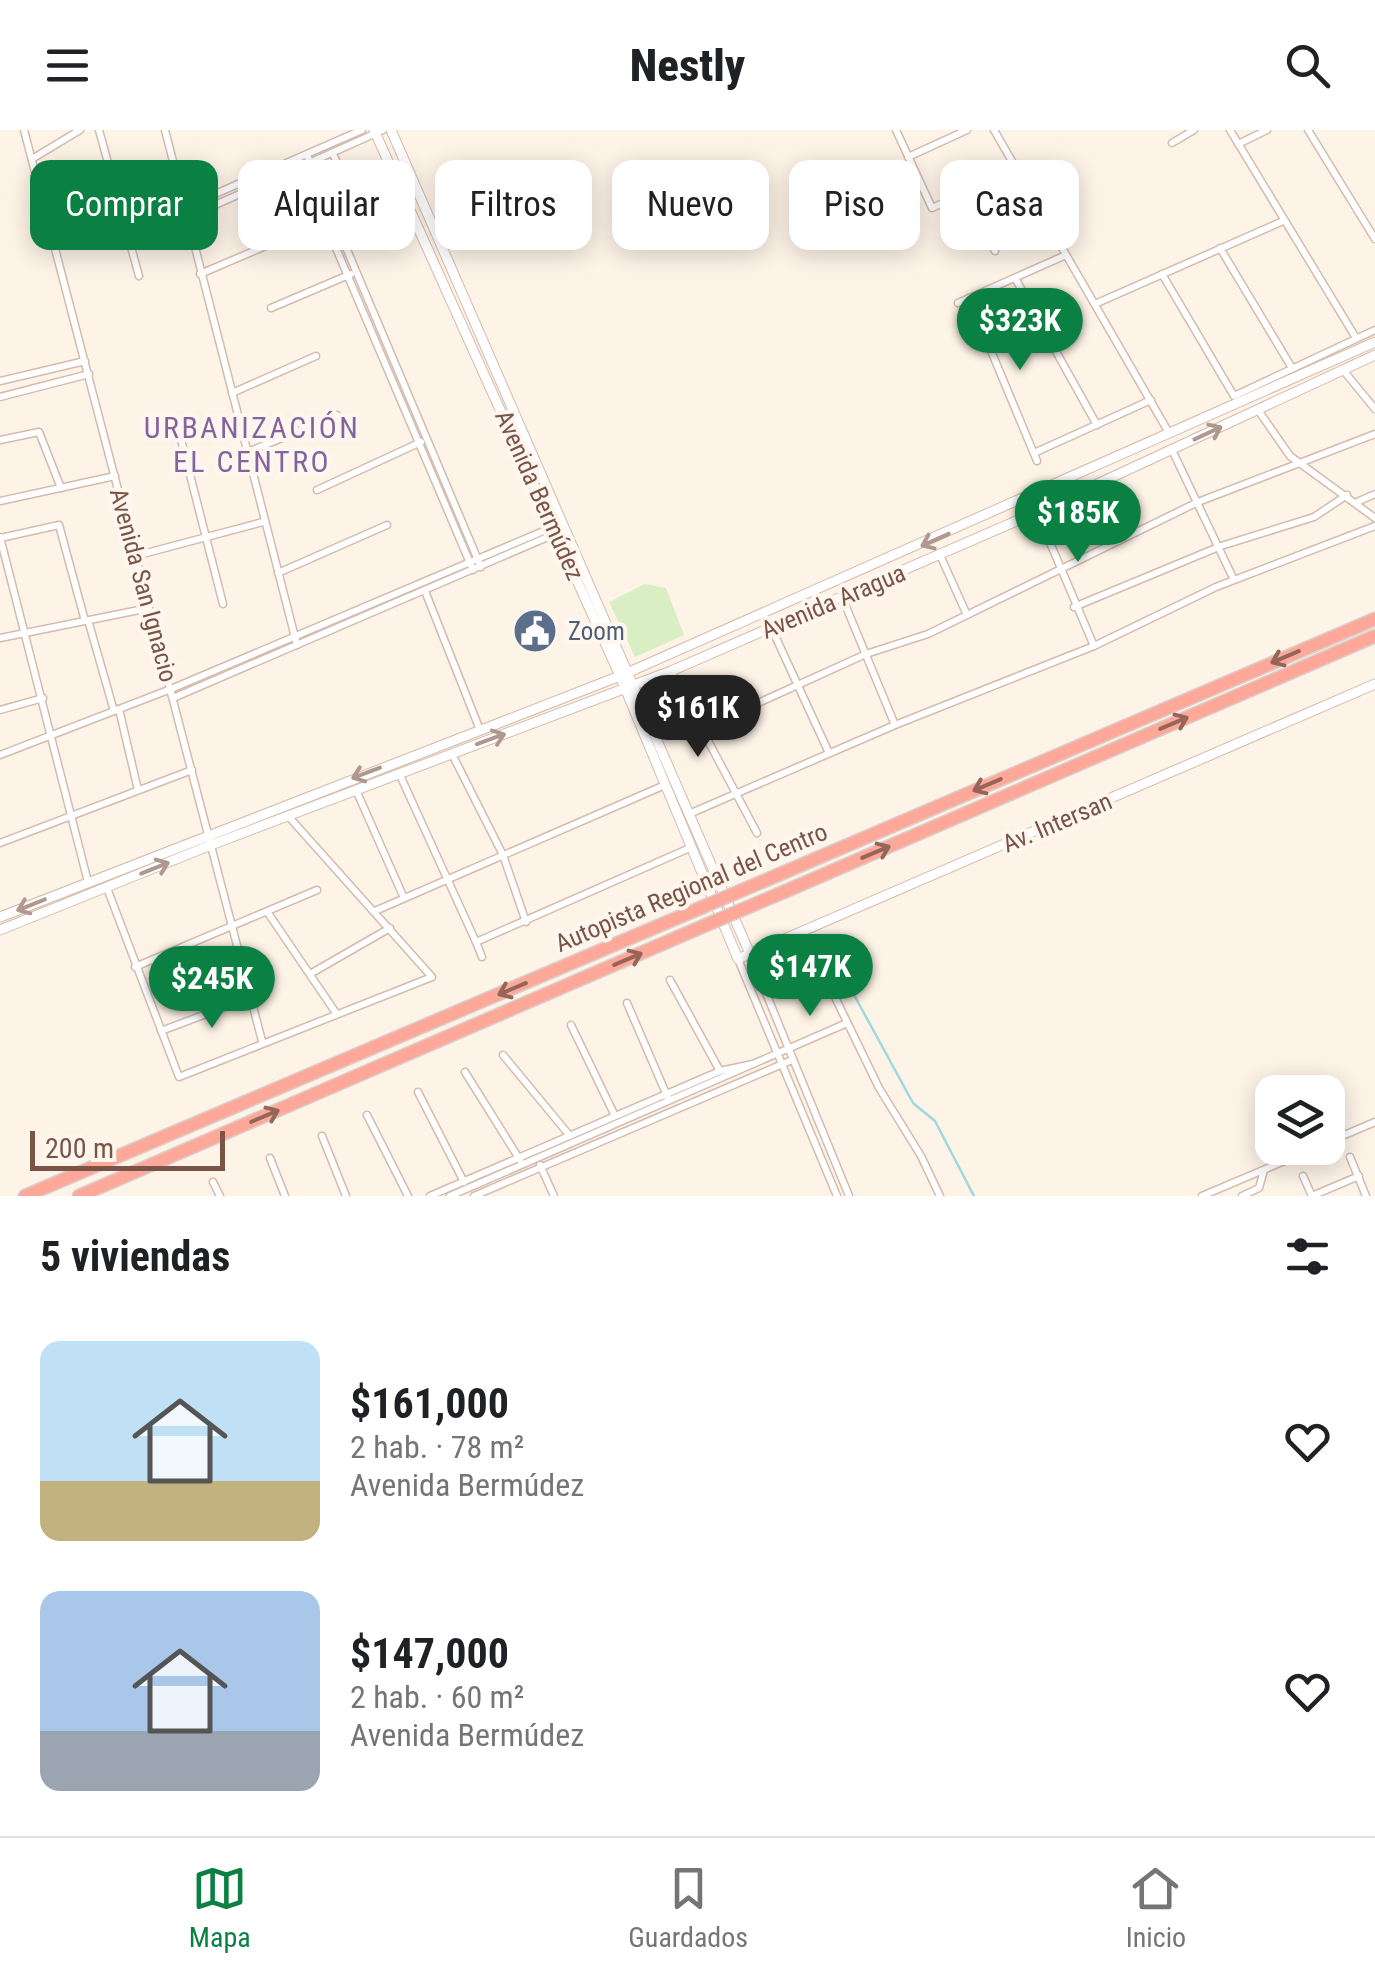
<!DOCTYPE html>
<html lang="es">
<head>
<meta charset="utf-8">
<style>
	body { margin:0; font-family:"Roboto Condensed",sans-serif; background:#f6f6f6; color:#202124; height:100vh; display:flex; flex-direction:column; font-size:38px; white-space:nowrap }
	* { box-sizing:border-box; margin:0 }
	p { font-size:32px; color:#757577 }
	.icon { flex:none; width:55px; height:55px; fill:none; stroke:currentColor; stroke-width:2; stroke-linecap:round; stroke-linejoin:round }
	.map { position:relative; height:1066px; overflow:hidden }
	.sheet { display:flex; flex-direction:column; background:#fff; flex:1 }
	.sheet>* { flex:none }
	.hud { position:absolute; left:30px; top:30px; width:1315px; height:90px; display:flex; gap:20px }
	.buttons { position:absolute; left:1255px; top:945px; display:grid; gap:20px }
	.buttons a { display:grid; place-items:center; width:90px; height:90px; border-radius:20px; background:#fff; box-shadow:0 5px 25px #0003; font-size:50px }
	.scale { position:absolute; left:30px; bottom:25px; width:195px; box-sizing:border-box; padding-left:10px; border:5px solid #7b5448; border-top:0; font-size:28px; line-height:35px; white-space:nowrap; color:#7b5448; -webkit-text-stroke:8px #fff7ef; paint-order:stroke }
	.price { position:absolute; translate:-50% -85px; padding:0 22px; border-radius:35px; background:#0b8043; color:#fff; font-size:32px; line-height:65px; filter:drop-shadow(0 2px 5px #0008) }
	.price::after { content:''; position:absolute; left:50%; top:60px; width:30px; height:22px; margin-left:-15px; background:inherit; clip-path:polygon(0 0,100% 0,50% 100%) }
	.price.selected { background:#222; color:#fff }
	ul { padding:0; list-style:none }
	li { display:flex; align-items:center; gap:30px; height:250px; padding:0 40px }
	li span { display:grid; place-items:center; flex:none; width:280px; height:200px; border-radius:20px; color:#555 }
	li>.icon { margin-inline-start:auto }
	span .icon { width:120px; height:120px; fill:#fffc; stroke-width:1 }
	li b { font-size:42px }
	h2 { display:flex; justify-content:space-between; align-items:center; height:120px; padding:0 40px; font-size:42px }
	.tag { padding:0 35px; border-radius:20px; background:#fff; box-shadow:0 5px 25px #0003; font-size:35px; line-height:90px }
	.tag.selected { background:#0b8043; color:#fff }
	header { display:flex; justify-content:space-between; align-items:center; height:130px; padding:0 40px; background:#fff; font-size:45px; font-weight:800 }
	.tabs { display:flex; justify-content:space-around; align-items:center; height:140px; border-top:2px solid #e0e0e0; background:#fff; font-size:28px; color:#757577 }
	.tabs a { display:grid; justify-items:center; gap:5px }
	.tabs .selected { color:#0b8043 }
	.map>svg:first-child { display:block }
	.grass { fill:#d9eec3 }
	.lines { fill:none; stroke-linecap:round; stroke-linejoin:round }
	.stream { stroke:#9edadd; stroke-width:2.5 }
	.minor-casing { stroke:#d4bbae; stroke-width:9 }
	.tertiary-casing { stroke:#d4bbae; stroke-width:11 }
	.motorway-casing { stroke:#dacfcc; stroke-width:15 }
	.minor { stroke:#fff; stroke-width:6 }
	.tertiary { stroke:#fff; stroke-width:9 }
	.motorway { stroke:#fda899; stroke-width:12 }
	.motorway-bridge-casing { stroke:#dacfcc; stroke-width:15; stroke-linecap:butt }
	.motorway-bridge { stroke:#fda899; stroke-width:12 }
	.oneway { stroke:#b09891 }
	.oneway2 { stroke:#956558 }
	.labels { text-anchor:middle; stroke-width:8; stroke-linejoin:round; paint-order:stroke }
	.street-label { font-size:25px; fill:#7b5448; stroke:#fff7ef }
	.service-label { font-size:25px; fill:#4e5e75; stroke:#fff7ef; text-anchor:start }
	.quarter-label { font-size:30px; letter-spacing:2.5px; fill:#84649e; stroke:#fff7ef }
</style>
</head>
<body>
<header><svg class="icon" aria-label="menu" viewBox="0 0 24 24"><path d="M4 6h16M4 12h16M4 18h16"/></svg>Nestly<svg class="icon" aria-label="search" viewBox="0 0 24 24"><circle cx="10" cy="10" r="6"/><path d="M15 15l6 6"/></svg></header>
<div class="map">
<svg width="1375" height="1066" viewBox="0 0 1375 1066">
	<rect width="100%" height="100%" fill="#fef3e7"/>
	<!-- grass -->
	<path class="grass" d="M645 454 666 458 684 505 635 527 609 472Z"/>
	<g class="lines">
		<!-- stream -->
		<path class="stream" d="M853 863 913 973 935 991 974 1066"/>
		<defs>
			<g id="minor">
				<path d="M24 0 262 911"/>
				<path d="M99 0 139 146"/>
				<path d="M165 0 297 515"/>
				<path d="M896 0 932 78 1017 40"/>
				<path d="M994 0 1169 303"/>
				<path d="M1230 0 1356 208"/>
				<path d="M1308 0 1375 109"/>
				<path d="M1172 13 1194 0"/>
				<path d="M1238 14 1267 0"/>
				<path d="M333 24 366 94"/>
				<path d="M307 25 481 437"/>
				<path d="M908 27 967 0"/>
				<path d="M32 29 80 0"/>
				<path d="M298 29 473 440"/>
				<path d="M962 64 995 121"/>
				<path d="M183 78 362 0"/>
				<path d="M186 88 383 0"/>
				<path d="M1220 118 1292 238"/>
				<path d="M200 144 268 115"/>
				<path d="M1162 144 1234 266 1375 200"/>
				<path d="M1015 148 1097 295"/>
				<path d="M969 168 1037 331"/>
				<path d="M958 173 1066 125"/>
				<path d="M1095 174 1283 91"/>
				<path d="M271 178 351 144"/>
				<path d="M1343 240 1375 279"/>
				<path d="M0 251 85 231"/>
				<path d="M232 263 316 226"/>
				<path d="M0 267 89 244"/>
				<path d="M1258 280 1290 326 1375 388"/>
				<path d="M176 290 223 474"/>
				<path d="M0 310 39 302 61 358"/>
				<path d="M1172 320 1234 450"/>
				<path d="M248 322 337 285"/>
				<path d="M1034 323 1151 270"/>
				<path d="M317 360 421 312"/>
				<path d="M1031 368 1094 516"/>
				<path d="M0 371 115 346"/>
				<path d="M1357 372 1375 364"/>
				<path d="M0 407 88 752"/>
				<path d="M0 408 59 395 85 491"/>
				<path d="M940 425 967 485"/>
				<path d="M135 426 263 392"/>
				<path d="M278 443 387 395"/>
				<path d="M425 461 480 600"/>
				<path d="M842 467 895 595"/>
				<path d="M1074 477 1221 416 1314 387 1347 365"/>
				<path d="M88 490 114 581"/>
				<path d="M771 497 829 623"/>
				<path d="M0 508 149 478"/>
				<path d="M671 541 757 703"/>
				<path d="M173 568 557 403"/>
				<path d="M119 579 138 660"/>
				<path d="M0 580 43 568"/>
				<path d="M701 599 866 524 928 504 1198 372 1375 304"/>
				<path d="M452 624 503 725 526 792"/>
				<path d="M0 625 171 559 553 397"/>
				<path d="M399 643 476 812"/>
				<path d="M356 660 404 768"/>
				<path d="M689 684 895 595 1094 516 1216 457 1375 396"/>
				<path d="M0 713 192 640"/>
				<path d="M107 758 179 947 432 847 289 687"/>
				<path d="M375 781 665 655"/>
				<path d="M268 783 336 883"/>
				<path d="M803 801 879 958 921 1026 940 1066"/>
				<path d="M750 824 849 1066"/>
				<path d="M482 827 476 812 692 717"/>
				<path d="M738 829 837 1066"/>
				<path d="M135 837 317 760"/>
				<path d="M310 844 390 798"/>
				<path d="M670 850 720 941"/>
				<path d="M627 873 668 968"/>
				<path d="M571 895 615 986"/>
				<path d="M161 901 251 867"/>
				<path d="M503 925 570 1006"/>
				<path d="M465 942 520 1030"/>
				<path d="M418 962 464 1052"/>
				<path d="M367 985 408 1066"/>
				<path d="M322 1006 346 1066"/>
				<path d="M1328 1012 1375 992"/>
				<path d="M1350 1027 1366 1066"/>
				<path d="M270 1028 285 1066"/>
				<path d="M540 1035 554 1066"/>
				<path d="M1303 1046 1312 1066"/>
				<path d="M213 1052 220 1066"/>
				<path d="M430 1066 720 941 753 934"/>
				<path d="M450 1066 847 893"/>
				<path d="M474 1066 792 930"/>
				<path d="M1202 1066 1315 1018"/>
				<path d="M1242 1066 1259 1058 1264 1040"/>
				<path d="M1312 1066 1359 1046"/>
			</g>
			<g id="tertiary">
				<path d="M374 0 620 546 738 829 1375 554"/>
				<path d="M391 0 750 824"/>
				<path d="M0 787 620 546 1375 212"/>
				<path d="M0 800 211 715 671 541 1037 382 1375 225"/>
			</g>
			<g id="motorway">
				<path d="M778 745 1375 489"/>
				<path d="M786 761 1375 506"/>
				<path d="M25 1066 698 779"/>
				<path d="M79 1066 706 795"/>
			</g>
		</defs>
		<!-- minor casing -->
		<use href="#minor" class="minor-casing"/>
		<!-- tertiary casing -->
		<use href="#tertiary" class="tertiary-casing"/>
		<!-- motorway casing -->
		<use href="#motorway" class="motorway-casing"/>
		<!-- minor -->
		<use href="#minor" class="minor"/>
		<!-- tertiary -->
		<use href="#tertiary" class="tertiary"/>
		<!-- motorway -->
		<use href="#motorway" class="motorway"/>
		<defs>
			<g id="motorway-bridge">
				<path d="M698 779 778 745"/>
				<path d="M706 795 786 761"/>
			</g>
		</defs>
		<!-- motorway-bridge casing -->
		<use href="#motorway-bridge" class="motorway-bridge-casing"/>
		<!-- motorway-bridge -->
		<use href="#motorway-bridge" class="motorway-bridge"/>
	</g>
	<!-- one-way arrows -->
	<defs><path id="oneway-shaft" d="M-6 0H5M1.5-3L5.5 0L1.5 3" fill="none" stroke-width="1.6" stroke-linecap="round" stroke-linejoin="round" transform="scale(2.5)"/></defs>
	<g class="oneway">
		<use href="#oneway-shaft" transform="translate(1208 303) rotate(-25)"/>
		<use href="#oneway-shaft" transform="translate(935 410) rotate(156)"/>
		<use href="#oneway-shaft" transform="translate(491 609) rotate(-20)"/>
		<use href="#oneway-shaft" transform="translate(366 643) rotate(159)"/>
		<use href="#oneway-shaft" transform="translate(155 738) rotate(-22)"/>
		<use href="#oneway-shaft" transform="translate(31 775) rotate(158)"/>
	</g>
	<g class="oneway2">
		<use href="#oneway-shaft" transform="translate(1285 527) rotate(157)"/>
		<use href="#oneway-shaft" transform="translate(1174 593) rotate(-23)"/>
		<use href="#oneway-shaft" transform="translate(987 655) rotate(157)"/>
		<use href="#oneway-shaft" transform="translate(876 722) rotate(-23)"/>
		<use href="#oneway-shaft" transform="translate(628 829) rotate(-23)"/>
		<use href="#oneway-shaft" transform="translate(512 859) rotate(157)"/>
		<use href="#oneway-shaft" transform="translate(265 986) rotate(-23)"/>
	</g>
	<!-- icons -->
	<defs>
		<symbol id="civic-disc" viewBox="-11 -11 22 22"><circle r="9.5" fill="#5c6f8a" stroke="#fff7ef"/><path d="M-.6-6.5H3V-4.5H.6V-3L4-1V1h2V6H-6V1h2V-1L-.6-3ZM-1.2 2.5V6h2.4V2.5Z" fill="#fff"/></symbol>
	</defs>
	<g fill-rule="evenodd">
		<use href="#civic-disc" x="510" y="476" width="50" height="50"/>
	</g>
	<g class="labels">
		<!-- street labels -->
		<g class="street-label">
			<text transform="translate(540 365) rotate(66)" y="9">Avenida Bermúdez</text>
			<text transform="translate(144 455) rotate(75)" y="9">Avenida San Ignacio</text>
			<text transform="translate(833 471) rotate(-23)" y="9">Avenida Aragua</text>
			<text transform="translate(1057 692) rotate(-23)" y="9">Av. Intersan</text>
			<text transform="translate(691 757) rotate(-23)" y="9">Autopista Regional del Centro</text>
		</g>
		<!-- service labels -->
		<g class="service-label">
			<text x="568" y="510">Zoom</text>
		</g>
		<!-- quarter labels -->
		<g class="quarter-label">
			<text x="252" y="308">URBANIZACIÓN<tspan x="252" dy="34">EL CENTRO</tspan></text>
		</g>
	</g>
</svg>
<div class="buttons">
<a><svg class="icon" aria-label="layers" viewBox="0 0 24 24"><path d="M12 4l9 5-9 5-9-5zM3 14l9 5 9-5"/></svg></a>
</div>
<div class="scale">200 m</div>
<b class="price" style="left:1020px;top:243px">$323K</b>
<b class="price" style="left:1078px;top:435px">$185K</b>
<b class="price selected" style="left:698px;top:630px">$161K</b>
<b class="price" style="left:810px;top:889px">$147K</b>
<b class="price" style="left:212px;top:901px">$245K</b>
<div class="hud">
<a class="tag selected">Comprar</a>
<a class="tag">Alquilar</a>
<a class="tag">Filtros</a>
<a class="tag">Nuevo</a>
<a class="tag">Piso</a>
<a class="tag">Casa</a>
</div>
</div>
<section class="sheet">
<h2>5 viviendas<svg class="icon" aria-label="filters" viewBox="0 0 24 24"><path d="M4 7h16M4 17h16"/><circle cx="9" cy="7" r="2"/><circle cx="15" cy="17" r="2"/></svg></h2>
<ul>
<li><span style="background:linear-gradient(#bfe0f5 70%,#c2b280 0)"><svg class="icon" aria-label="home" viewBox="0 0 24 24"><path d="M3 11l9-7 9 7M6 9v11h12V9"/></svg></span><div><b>$161,000</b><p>2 hab. · 78 m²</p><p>Avenida Bermúdez</p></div><svg class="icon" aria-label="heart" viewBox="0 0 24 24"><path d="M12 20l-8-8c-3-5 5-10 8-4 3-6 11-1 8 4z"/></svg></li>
<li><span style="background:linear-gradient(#a9c7e8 70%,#9aa5b1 0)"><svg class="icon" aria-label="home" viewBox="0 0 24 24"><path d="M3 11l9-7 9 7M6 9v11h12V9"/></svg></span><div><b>$147,000</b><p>2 hab. · 60 m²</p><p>Avenida Bermúdez</p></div><svg class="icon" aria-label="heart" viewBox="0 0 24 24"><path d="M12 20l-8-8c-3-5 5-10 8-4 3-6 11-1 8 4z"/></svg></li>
</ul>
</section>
<nav class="tabs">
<a class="selected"><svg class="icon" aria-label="map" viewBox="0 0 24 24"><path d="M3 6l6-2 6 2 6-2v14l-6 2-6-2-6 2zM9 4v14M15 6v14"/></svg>Mapa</a>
<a><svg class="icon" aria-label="saved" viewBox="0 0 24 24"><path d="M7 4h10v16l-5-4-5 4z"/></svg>Guardados</a>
<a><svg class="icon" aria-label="home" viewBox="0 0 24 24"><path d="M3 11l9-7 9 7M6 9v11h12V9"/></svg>Inicio</a>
</nav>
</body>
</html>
